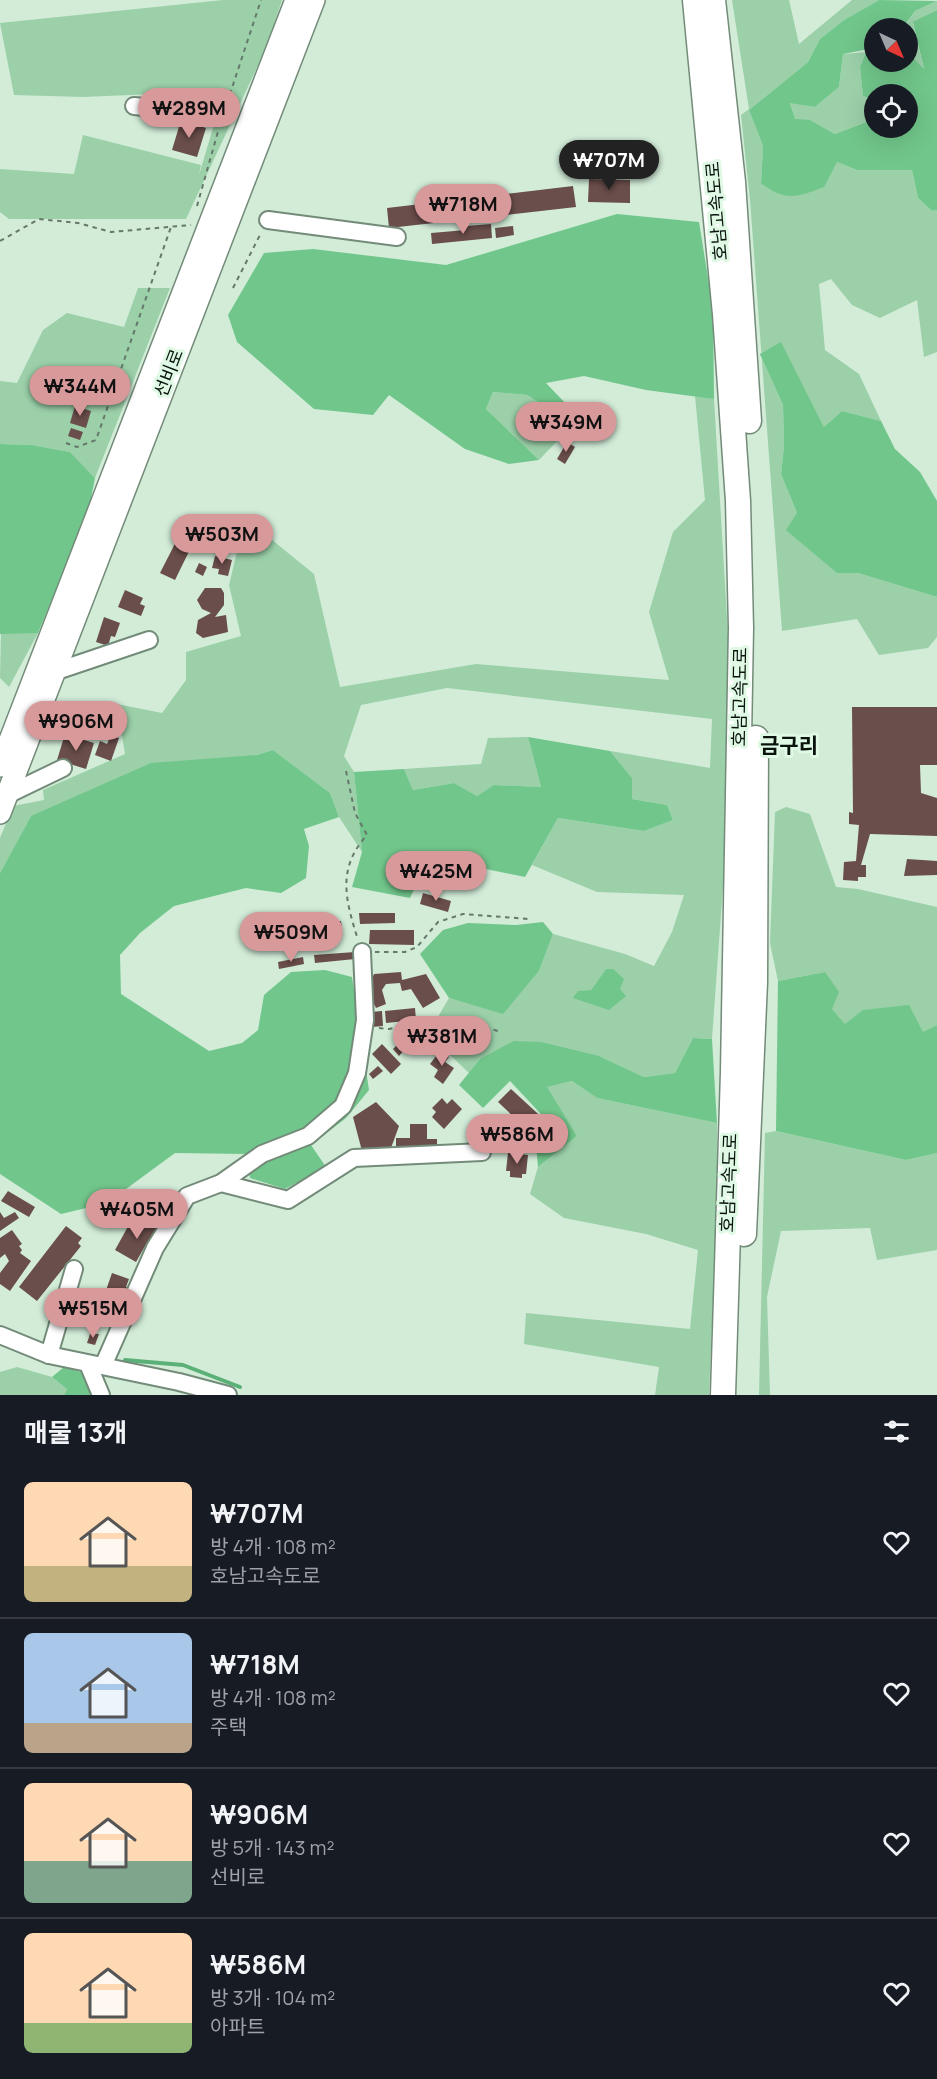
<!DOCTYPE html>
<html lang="ko">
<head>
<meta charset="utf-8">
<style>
	body { margin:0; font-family:Manrope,"Noto Sans KR",sans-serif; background:#242831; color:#f1f3f6; height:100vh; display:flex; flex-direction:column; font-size:22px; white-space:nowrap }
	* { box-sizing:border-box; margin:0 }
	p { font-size:20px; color:#9ea1a6 }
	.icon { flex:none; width:33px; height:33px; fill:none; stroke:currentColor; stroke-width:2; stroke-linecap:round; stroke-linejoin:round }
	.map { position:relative; height:1395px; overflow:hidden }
	.panel { display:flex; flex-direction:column; background:#171b24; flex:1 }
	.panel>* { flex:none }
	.needle { width:39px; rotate:136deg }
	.controls { position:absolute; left:864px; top:18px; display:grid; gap:12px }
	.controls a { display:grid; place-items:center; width:54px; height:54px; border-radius:50%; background:#171b24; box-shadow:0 6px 24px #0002; font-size:30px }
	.price { position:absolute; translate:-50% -51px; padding:0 14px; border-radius:21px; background:#d8999b; color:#111; font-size:20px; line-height:39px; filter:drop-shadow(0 2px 3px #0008) }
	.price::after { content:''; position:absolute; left:50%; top:36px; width:18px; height:14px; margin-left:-9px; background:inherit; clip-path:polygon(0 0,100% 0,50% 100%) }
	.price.current { background:#222; color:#fff }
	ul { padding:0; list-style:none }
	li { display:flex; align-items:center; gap:18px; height:150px; padding:0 24px }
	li+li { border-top:2px solid #363941 }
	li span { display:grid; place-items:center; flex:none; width:168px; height:120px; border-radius:9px; color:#555 }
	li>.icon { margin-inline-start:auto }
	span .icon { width:72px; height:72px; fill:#fffc; stroke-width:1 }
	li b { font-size:26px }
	h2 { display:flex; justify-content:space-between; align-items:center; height:72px; padding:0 24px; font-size:26px }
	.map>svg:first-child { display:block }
	.green { fill:#9bd0a9; fill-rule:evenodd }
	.forest { fill:#71c68b }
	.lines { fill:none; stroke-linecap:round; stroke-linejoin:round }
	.stream { stroke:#5bb077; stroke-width:4 }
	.building { fill:#6a4e4b }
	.minor-casing { stroke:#738b79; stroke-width:20 }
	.major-casing { stroke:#738b79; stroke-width:24 }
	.highway-casing { stroke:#738b79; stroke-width:27 }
	.path { stroke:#66786b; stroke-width:2; stroke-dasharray:4.5 4.5; stroke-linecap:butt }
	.minor { stroke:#fff; stroke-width:16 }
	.major { stroke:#fff; stroke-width:21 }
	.highway { stroke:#fff; stroke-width:24 }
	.labels { text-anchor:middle; stroke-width:6; stroke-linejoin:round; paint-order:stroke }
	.street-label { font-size:18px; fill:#0a140d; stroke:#dff9e5 }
	.quarter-label { font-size:21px; font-weight:bold; fill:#0a140d; stroke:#dff9e5 }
</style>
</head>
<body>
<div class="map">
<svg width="937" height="1395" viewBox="0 0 937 1395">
	<rect width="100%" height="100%" fill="#d2ecd8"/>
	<!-- green -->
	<g class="green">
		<path d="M223 0H282L267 46 186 219H9L0 212V169L74 174 83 135 201 165 199 175 224 91 83 97 14 95 0 23Z"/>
		<path d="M732 0H789L799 44 852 0H879L844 20 820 39 808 62 749 110 763 146 761 183 837 162 857 170H912L918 198 932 211 937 210V352L924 357 917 300 880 318 852 305 831 279 819 284 825 350 859 374 881 421 842 411 824 427 781 343 760 354 783 405 784 446 781 474 797 513 837 573H858L937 597V637L928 648 879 655 857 619 782 631 750 200 741 115 749 109Z"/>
		<path d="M937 1V10L913 23 924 70 908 53V28H904L915 11Z"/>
		<path d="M866 52 860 67 863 96 874 100V119L835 134 810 120H795L790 102 815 107 839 87 843 54Z"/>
		<path d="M138 288H170L95 478 70 452 32 445 0 444V381L17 383 43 330 67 313 124 327Z"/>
		<path d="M493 392 527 395 548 408 560 438 539 460 486 409Z"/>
		<path d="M695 396 714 399 730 669 726 845 712 1039 693 1038 675 1073 644 1077 599 1056 480 1059 469 1073 428 1034 449 998 503 1013 539 971 553 934 625 954 654 966 672 932 684 895 597 892 532 865 558 818 644 831 673 820 667 805 632 799V778L610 751 710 768 712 719 447 688 361 705 344 756 354 772 362 852 339 817 330 793 273 750 31 816 0 873V838L13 806 44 800 43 790 125 754 117 704 162 713 186 680V652L241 636 229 585 245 518 314 574 340 687 476 664 669 680 649 612 673 532 705 500ZM606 969 620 989 578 991 591 990Z"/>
		<path d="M1 632 38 633 9 687 0 678Z"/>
		<path d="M528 737 541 787 495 785 477 796 454 783 413 790 404 769 481 764 488 738Z"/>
		<path d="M786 807 810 814 836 887 858 889 937 907V1025L923 1033 845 1024 832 1009 825 972 778 981 770 943 775 812Z"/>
		<path d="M572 1081 597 1098 717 1123V1205L709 1395H655L659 1367 524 1344 526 1313 690 1329 698 1250 646 1234 564 1218 530 1194 538 1167 577 1136 546 1087Z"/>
		<path d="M776 1131 906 1160 937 1153V1250L877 1260 870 1228 781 1231 767 1297 770 1395H759L765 1133Z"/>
		<path d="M17 1367 52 1377 67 1389 64 1395H0V1372Z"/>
	</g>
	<!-- forest -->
	<g class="forest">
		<path d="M879 0 937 1 915 11 903 28H874V48L843 54 839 87 815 107 790 103 795 119 810 120 835 134 874 119V128H908V94H874V100L863 96 860 67 866 52 874 50V62H908V53L924 69 913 22 937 10V210L932 211 918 198 912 170H857L837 162 824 187C798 197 785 202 761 183L763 146 749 110 808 62 820 39 844 20Z"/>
		<path d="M617 214 699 222 713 309 714 399 646 390 584 376 546 383 569 407 548 408 527 395 493 392 486 409 539 460 509 464 465 449 389 395 373 415 314 409 237 342 228 315 264 253 313 249 446 265Z"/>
		<path d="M781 342 824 427 842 411 881 421 895 449 920 472 937 501V597L858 573H837L786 530 797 513 781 474 784 446 783 405 760 354Z"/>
		<path d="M0 444 32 445 70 452 95 478 88 513 38 633 0 634Z"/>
		<path d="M528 737 610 751 632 778V799L667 805 673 820 644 831 558 818 525 877 462 864 461 889 417 883 410 898 352 887 362 852 354 772 404 769 413 790 454 783 477 796 494 785 541 787Z"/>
		<path d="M273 750 330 793 339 817 304 829 309 846 306 878 281 893 246 888 174 906 140 933 120 955 121 994 209 1051 242 1043 258 1030 264 995 291 972 325 970 352 977 369 1090 346 1118 311 1145 326 1167 285 1189 250 1178 246 1154 175 1153 107 1203 61 1214 0 1174V873L31 816 151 763 256 755Z"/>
		<path d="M543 922 553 934 539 971 503 1014 449 998 420 954 443 930 468 923 516 925Z"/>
		<path d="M606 969H613L624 979 620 989 626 996 609 1010 573 998 578 991 591 990Z"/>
		<path d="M825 972 839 992 832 1009 845 1024 863 1010 909 1005 923 1032 937 1025V1153L906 1160 776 1131 778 981Z"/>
		<path d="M693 1038 712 1039 717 1123 597 1098 572 1081 547 1087 577 1136 538 1167 536 1144 553 1127 510 1081 483 1108 459 1085 480 1059 514 1041 541 1042 599 1056 644 1077 675 1073Z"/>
		<path d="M64 1367 84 1373 93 1395H64L67 1389 52 1377Z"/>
	</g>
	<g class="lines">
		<!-- stream -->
		<path class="stream" d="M125 1360 183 1365 240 1387"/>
	</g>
	<!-- building -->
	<g class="building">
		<path d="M181 120 206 128 197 157 172 150Z"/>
		<path d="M589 179 630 180V203L588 202Z"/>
		<path d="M573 186 576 207 389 228 387 208Z"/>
		<path d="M491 224 492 238 432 244 431 233 466 230V226Z"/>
		<path d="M513 226 514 235 496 238 495 228Z"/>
		<path d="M75 406 91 411 86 428 70 423Z"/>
		<path d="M71 428 83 432 80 440 68 436Z"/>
		<path d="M567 442 575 447 565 464 557 459Z"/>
		<path d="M186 522 200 529 175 580 160 573Z"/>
		<path d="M215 556 232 560 228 576 218 574 219 569 212 568Z"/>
		<path d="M199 563 207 567 203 576 195 572Z"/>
		<path d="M205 588H221L224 593V605L215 617 226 615 228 632 203 638 196 633 198 620 211 613 202 609 197 600Z"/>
		<path d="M125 590 143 598 140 604 145 606 141 616 118 607Z"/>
		<path d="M104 617 120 623 115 637 111 636 108 646 96 642Z"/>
		<path d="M852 707H937V765H920L921 793 937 798V836L870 834 861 865H866V877H858V881L843 880 844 862 856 861 859 825 849 824V812L853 813Z"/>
		<path d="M65 734 94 743 86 769 57 760Z"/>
		<path d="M111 735 119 738 111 761 95 755 100 741 107 744Z"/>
		<path d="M907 859 937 861V875L904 876Z"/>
		<path d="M423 893 451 901 448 912 420 904Z"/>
		<path d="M359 913H395V923L360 924Z"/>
		<path d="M341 921 342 929 290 933 289 924Z"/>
		<path d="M370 930H414V945L369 944Z"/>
		<path d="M355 952V959L315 963 314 955Z"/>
		<path d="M303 957 304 964 279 969 278 962Z"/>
		<path d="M401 972 402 980 426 974 440 998 423 1008 411 989 402 991 400 983 386 984 382 990 386 1004 376 1008 367 990 374 974Z"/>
		<path d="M415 1008 416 1020 386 1023 385 1011Z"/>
		<path d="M382 1011 383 1026 372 1027 371 1012Z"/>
		<path d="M402 1040 408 1046 399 1056 393 1049Z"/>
		<path d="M382 1044 401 1064 391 1074 372 1054Z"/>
		<path d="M440 1051 449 1057 445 1062 454 1068 443 1084 434 1077 438 1070 430 1064Z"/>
		<path d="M378 1066 383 1071 373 1079 369 1074Z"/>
		<path d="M511 1089 548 1123 535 1137 498 1102Z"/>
		<path d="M442 1098 447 1104 452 1099 462 1109 444 1129 432 1117 436 1112 432 1108Z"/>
		<path d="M376 1102 399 1126 391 1148 362 1151 353 1117Z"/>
		<path d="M410 1124H427V1139H437V1148L396 1149V1138H410Z"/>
		<path d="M508 1153 528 1155 526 1174H522V1178L510 1177V1171H506Z"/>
		<path d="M8 1191 35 1207 29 1217 1 1201Z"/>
		<path d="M0 1212 4 1218 15 1212 19 1218 0 1231Z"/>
		<path d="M131 1221 143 1228 148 1221 160 1228 152 1243 148 1241 136 1262 115 1250Z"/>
		<path d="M66 1226 82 1238 78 1243 81 1246 37 1301 19 1287Z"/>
		<path d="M12 1230 22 1244 19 1246 22 1250 20 1253 31 1261 10 1291 0 1284V1273L9 1261 5 1254 0 1258V1238Z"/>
		<path d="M112 1273 129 1279 126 1287 131 1289 119 1321 103 1315 109 1299 104 1296Z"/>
		<path d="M75 1295 84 1299 78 1316 69 1313Z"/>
		<path d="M90 1334H99L95 1345 87 1343Z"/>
	</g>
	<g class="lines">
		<defs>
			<g id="minor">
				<path d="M134 106 223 115"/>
				<path d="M268 220 397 237"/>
				<path d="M54 672 149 640"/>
				<path d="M7 795 63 768"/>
				<path d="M221 1183 288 1200 354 1158 482 1152"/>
				<path d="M0 1335 49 1355 179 1382 228 1395"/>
				<path d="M49 1355 74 1269"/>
				<path d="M88 1364 101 1395"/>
				<path d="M103 1366 155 1248 187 1196 221 1183 262 1154 308 1136 343 1106 357 1073 365 1020 362 952"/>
			</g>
			<g id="major">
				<path d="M0 766 296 0"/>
				<path d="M0 813 314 0"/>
			</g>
			<g id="highway">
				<path d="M695 0 725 314 738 501 741 628 733 1072 723 1395"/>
				<path d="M713 0 733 182 749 421"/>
				<path d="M744 1234 755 982 756 738"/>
			</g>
		</defs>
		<!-- minor casing -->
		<use href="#minor" class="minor-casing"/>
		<!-- major casing -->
		<use href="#major" class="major-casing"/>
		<!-- highway casing -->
		<use href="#highway" class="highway-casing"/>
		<!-- path -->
		<g class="path">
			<path d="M227 103 261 0"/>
			<path d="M197 206 219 128"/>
			<path d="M0 241 39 219 78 223 111 232 191 225"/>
			<path d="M233 288 261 233"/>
			<path d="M66 443 77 447 96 440 171 227"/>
			<path d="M346 771 355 813 367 835C336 869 346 901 358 940"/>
			<path d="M375 952H405L417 947 438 922 463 914 529 919"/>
			<path d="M379 1028 389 1029 447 1018 502 1032"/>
		</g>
		<!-- minor -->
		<use href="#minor" class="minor"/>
		<!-- major -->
		<use href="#major" class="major"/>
		<!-- highway -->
		<use href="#highway" class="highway"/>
	</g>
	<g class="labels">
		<!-- street labels -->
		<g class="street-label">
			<text transform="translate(717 211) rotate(-95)" y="6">호남고속도로</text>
			<text transform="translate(169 373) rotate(-69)" y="6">선비로</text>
			<text transform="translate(740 697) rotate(-89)" y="6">호남고속도로</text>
			<text transform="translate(729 1183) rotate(-88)" y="6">호남고속도로</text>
		</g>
		<!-- quarter labels -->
		<g class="quarter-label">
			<text x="789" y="753">금구리</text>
		</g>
	</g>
</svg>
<div class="controls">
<a><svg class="needle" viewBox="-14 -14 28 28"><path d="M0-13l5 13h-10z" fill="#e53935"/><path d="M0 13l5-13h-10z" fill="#9ea1a6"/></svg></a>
<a><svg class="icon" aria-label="locate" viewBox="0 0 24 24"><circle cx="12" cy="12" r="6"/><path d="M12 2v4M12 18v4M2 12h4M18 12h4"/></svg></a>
</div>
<b class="price" style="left:189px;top:139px">₩289M</b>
<b class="price current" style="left:609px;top:191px">₩707M</b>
<b class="price" style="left:463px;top:235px">₩718M</b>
<b class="price" style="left:80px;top:417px">₩344M</b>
<b class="price" style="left:566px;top:453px">₩349M</b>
<b class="price" style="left:222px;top:565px">₩503M</b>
<b class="price" style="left:76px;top:752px">₩906M</b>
<b class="price" style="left:436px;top:902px">₩425M</b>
<b class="price" style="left:291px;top:963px">₩509M</b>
<b class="price" style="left:442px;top:1067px">₩381M</b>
<b class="price" style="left:517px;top:1165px">₩586M</b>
<b class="price" style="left:137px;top:1240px">₩405M</b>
<b class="price" style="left:93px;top:1339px">₩515M</b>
</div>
<section class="panel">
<h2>매물 13개<svg class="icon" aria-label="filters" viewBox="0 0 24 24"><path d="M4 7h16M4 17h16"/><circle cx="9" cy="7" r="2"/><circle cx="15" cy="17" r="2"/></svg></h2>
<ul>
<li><span style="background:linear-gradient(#ffd9b3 70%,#c2b280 0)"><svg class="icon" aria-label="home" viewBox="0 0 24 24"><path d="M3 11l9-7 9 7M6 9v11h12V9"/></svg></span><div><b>₩707M</b><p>방 4개 · 108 m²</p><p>호남고속도로</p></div><svg class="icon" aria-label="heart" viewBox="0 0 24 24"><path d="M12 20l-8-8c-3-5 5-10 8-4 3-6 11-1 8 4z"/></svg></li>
<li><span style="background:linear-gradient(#a9c7e8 75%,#b9a48a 0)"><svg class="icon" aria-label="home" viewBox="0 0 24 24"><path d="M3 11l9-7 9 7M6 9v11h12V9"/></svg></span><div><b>₩718M</b><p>방 4개 · 108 m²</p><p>주택</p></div><svg class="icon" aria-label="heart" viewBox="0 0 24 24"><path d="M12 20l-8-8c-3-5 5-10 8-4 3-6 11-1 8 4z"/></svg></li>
<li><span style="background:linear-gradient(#ffd9b3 65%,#7fa58c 0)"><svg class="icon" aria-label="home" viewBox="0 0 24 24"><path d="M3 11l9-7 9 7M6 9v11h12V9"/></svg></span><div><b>₩906M</b><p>방 5개 · 143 m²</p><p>선비로</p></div><svg class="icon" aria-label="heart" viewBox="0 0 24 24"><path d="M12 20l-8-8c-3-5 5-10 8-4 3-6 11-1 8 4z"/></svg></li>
<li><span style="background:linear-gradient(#ffd9b3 75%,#8fb573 0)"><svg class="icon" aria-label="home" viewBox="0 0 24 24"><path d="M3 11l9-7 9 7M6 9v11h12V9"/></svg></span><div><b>₩586M</b><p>방 3개 · 104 m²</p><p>아파트</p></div><svg class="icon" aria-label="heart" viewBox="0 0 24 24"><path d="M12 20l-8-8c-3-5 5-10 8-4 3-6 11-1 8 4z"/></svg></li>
</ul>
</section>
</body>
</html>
